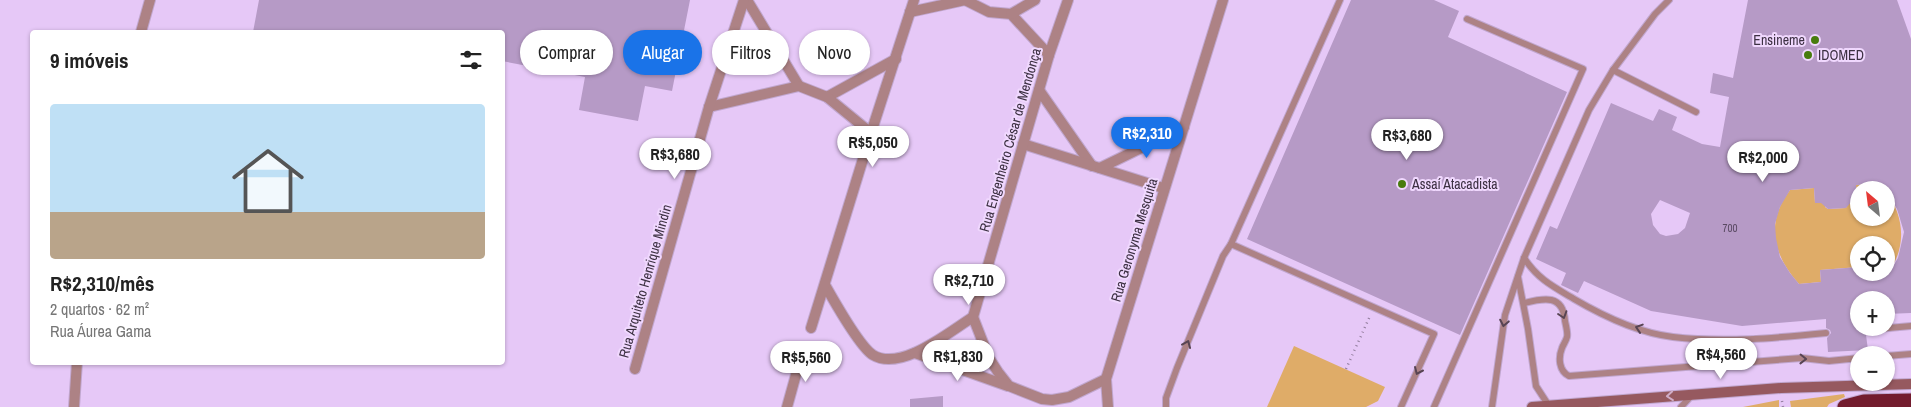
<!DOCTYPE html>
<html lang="pt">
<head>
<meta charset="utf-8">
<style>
	body { margin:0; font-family:"Archivo Narrow",sans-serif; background:#f2f2f2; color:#222; height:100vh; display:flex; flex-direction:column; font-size:19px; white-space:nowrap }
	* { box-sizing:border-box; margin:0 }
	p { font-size:16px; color:#767676 }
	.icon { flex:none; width:28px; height:28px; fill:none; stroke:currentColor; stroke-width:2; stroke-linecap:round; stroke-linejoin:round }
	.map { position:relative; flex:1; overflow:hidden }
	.details { position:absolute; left:30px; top:30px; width:475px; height:335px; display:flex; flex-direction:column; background:#fff; border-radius:5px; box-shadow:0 1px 4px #0004 }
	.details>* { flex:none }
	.hud { position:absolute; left:520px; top:30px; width:475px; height:45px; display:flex; gap:10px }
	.needle { width:32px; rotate:332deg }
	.controls { position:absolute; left:1850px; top:181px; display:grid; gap:10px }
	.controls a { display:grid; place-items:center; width:45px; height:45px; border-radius:50%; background:#fff; box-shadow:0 1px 4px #0004; font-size:25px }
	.price { position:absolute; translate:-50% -42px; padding:0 11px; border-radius:18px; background:#fff; color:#222; font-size:16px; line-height:32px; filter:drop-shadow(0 1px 2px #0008) }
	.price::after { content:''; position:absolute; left:50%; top:30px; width:15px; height:11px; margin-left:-8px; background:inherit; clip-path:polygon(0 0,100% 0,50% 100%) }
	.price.active { background:#1a73e8; color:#fff }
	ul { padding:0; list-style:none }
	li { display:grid; align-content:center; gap:10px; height:265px; padding:0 20px }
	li+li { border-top:1px solid #e0e0e0 }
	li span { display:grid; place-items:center; height:155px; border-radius:5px; color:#555 }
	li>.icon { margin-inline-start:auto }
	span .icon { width:90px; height:90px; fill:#fffc; stroke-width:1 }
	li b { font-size:21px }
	h2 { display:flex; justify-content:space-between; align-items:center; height:60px; padding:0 20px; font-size:21px }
	.pill { padding:0 18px; border-radius:22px; background:#fff; box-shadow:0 1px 4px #0004; font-size:18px; line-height:45px }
	.pill.active { background:#1a73e8; color:#fff }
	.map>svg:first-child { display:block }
	.green { fill:#dfac68 }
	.building { fill:#b69ac6; fill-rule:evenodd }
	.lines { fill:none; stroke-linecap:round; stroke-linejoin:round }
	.lane-casing { stroke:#c1a7cf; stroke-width:8 }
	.street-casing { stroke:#c1a7cf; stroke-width:12 }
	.secondary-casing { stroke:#c1a7cf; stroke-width:12 }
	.highway-casing { stroke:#c1a7cf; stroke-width:17 }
	.path { stroke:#937e9e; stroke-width:2.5; stroke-dasharray:1 4; stroke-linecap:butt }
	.lane { stroke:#ad8285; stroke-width:6 }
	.street { stroke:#ad8285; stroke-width:10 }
	.secondary { stroke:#96595f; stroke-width:10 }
	.highway { stroke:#731c2e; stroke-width:15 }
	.oneway { stroke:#584453 }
	.oneway2 { stroke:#d0acc6 }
	.poi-dot { fill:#487c0e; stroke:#f0d8fe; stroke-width:2 }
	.labels { text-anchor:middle; stroke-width:4; stroke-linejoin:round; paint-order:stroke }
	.number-label { font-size:11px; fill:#5a4a63 }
	.poi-label { font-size:14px; fill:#3c3042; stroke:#f0d8fe; text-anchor:start }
	.street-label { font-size:14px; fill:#3c3042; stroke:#f0d8fe }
</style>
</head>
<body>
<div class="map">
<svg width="1911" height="407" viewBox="0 0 1911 407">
	<rect width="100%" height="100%" fill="#e6c8f7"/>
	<!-- green -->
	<g class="green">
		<path d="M1879 183 1885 190H1859V218H1886V191C1906 218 1907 253 1884 277L1863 279 1862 273 1886 272V245H1859V267L1820 270 1821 282 1799 284C1773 255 1765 223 1790 190L1814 188 1815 203H1825V207L1828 209 1846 208 1848 201H1857L1856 185Z"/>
		<path d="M1294 346 1385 387 1378 401 1366 407H1267Z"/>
		<path d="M1844 394 1845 397 1829 404 1827 407H1791L1790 401Z"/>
		<path d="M1779 400V407H1743Z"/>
	</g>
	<!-- building -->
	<g class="building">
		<path d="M259 0H690L672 91 645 86 638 121 579 110 585 77 502 61V32H253Z"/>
		<path d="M1351 0H1434L1459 11 1448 37 1567 92 1460 335 1247 239Z"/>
		<path d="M1748 0H1897L1911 39V313L1886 314V300H1859V328H1862V332L1866 335 1868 350 1828 352 1827 338 1831 333 1830 330 1826 328V319L1742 326 1651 311 1584 281 1578 293 1561 285 1566 273 1536 259 1550 226 1557 229 1611 103 1653 121 1659 109 1677 117 1672 130 1702 144 1720 147 1729 97 1710 93 1713 73 1733 78ZM1879 183 1886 190 1897 209 1904 232 1898 258 1891 270 1884 277 1863 279 1862 272H1859V267L1820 270 1821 282 1799 284 1790 273 1780 257 1776 238 1775 224 1780 207 1790 190 1814 188 1815 203H1821L1828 209 1846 208 1852 201H1857L1856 185ZM1660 200 1690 213 1685 228 1678 234 1666 236 1660 234 1653 225 1651 214Z"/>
		<path d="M943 396V407H910V399Z"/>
	</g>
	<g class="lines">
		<defs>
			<g id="lane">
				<path d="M1613 70 1696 112"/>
				<path d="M1231 244 1434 334 1401 407"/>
				<path d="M1524 258C1538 279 1552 286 1574 299 1603 316 1639 333 1673 337 1724 343 1776 338 1826 333"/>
				<path d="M1518 277 1528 329 1536 386 1549 406"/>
				<path d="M1524 303C1544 298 1563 294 1565 321 1566 326 1568 333 1567 337 1566 341 1563 345 1562 348 1558 358 1559 371 1569 376L1802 358 1829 361 1859 358"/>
				<path d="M1866 330 1911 326"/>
				<path d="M1886 356 1911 354"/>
				<path d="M1166 407V398L1177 368 1223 256 1231 244 1340 0"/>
				<path d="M1434 407 1583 69 1467 19"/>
				<path d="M1492 407 1505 315 1524 258 1589 110 1613 70 1655 14 1669 0"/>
				<path d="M1681 407 1692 395"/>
			</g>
			<g id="street">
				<path d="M747 0 799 86"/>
				<path d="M965 0 989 12 1011 14 1049 55"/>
				<path d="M910 12 965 0"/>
				<path d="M1011 14 1035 0"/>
				<path d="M141 32 150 0"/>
				<path d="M1039 90 1092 166"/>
				<path d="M827 97 896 59"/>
				<path d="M709 107 799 86 827 97 871 133"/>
				<path d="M1023 144 1163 188"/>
				<path d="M1100 168 1184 127"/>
				<path d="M825 285C834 301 860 347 873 355 901 372 949 332 973 317L989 358 998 372 1009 386 1042 399 1052 400 1069 397 1106 379"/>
				<path d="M973 317 1049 55 1068 0"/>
				<path d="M811 328 871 133 914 0"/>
				<path d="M915 353 1008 386"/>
				<path d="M635 369 709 107 744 0"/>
				<path d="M74 407 77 362"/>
				<path d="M787 407 802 353"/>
				<path d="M1108 407 1106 379 1223 0"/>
			</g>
			<path id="secondary" d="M1532 407 1781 388 1911 384"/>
			<path id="highway" d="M1845 407 1864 402 1911 401"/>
		</defs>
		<!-- lane casing -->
		<use href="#lane" class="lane-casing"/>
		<!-- street casing -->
		<use href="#street" class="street-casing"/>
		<!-- secondary casing -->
		<use href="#secondary" class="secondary-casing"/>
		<!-- highway casing -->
		<use href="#highway" class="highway-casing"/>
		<!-- path -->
		<g class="path">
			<path d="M1346 369 1370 316"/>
			<path d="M1782 401 1783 407"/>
		</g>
		<!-- lane -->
		<use href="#lane" class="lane"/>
		<!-- street -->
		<use href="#street" class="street"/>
		<!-- secondary -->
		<use href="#secondary" class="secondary"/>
		<!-- highway -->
		<use href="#highway" class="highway"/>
	</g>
	<!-- one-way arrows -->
	<defs><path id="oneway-chevron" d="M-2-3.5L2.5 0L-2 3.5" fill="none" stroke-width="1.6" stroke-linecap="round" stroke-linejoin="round" transform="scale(1.25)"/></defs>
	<g class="oneway">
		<use href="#oneway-chevron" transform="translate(1563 315) rotate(72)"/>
		<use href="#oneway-chevron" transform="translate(1504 323) rotate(101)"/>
		<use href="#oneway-chevron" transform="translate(1639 328) rotate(-162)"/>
		<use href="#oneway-chevron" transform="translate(1187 344) rotate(-67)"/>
		<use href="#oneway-chevron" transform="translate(1803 359) rotate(1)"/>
		<use href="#oneway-chevron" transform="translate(1418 371) rotate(114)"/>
	</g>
	<use class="oneway2" href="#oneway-chevron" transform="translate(1670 396) rotate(175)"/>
	<!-- markers -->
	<g class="poi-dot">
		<circle cx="1815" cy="40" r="5"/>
		<circle cx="1808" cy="55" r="5"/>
		<circle cx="1402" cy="184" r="5"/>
	</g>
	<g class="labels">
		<!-- number labels -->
		<g class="number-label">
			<text x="1730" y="232">700</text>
		</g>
		<!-- poi labels -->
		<g class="poi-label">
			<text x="1805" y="45" text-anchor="end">Ensineme</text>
			<text x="1818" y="60">IDOMED</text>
			<text x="1412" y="189">Assaí Atacadista</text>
		</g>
		<!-- street labels -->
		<g class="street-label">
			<text transform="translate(1010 140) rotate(-74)" y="5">Rua Engenheiro César de Mendonça</text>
			<text transform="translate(1134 240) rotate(-73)" y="5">Rua Geronyma Mesquita</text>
			<text transform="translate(645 281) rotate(-74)" y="5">Rua Arquiteto Henrique Mindin</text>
		</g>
	</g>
</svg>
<div class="controls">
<a><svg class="needle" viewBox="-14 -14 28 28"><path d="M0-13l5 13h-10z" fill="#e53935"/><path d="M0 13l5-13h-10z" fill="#767676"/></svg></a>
<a><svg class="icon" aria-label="locate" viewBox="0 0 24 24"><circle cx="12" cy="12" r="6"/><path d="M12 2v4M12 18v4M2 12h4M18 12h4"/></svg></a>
<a>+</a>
<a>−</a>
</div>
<b class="price active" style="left:1147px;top:159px">R$2,310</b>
<b class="price" style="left:1407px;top:161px">R$3,680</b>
<b class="price" style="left:873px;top:168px">R$5,050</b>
<b class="price" style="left:675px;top:180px">R$3,680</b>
<b class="price" style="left:1763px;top:183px">R$2,000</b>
<b class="price" style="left:969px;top:306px">R$2,710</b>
<b class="price" style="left:1721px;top:380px">R$4,560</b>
<b class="price" style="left:958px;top:382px">R$1,830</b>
<b class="price" style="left:806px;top:383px">R$5,560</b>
<div class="hud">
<a class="pill">Comprar</a>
<a class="pill active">Alugar</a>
<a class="pill">Filtros</a>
<a class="pill">Novo</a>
</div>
<section class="details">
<h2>9 imóveis<svg class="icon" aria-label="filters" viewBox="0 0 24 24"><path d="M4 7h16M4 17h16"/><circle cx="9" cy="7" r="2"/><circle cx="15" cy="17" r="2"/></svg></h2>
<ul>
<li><span style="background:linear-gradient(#bfe0f5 70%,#b9a48a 0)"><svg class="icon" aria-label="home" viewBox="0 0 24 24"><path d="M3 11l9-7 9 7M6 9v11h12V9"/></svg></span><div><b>R$2,310/mês</b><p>2 quartos · 62 m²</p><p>Rua Áurea Gama</p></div></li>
</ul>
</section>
</div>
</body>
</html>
